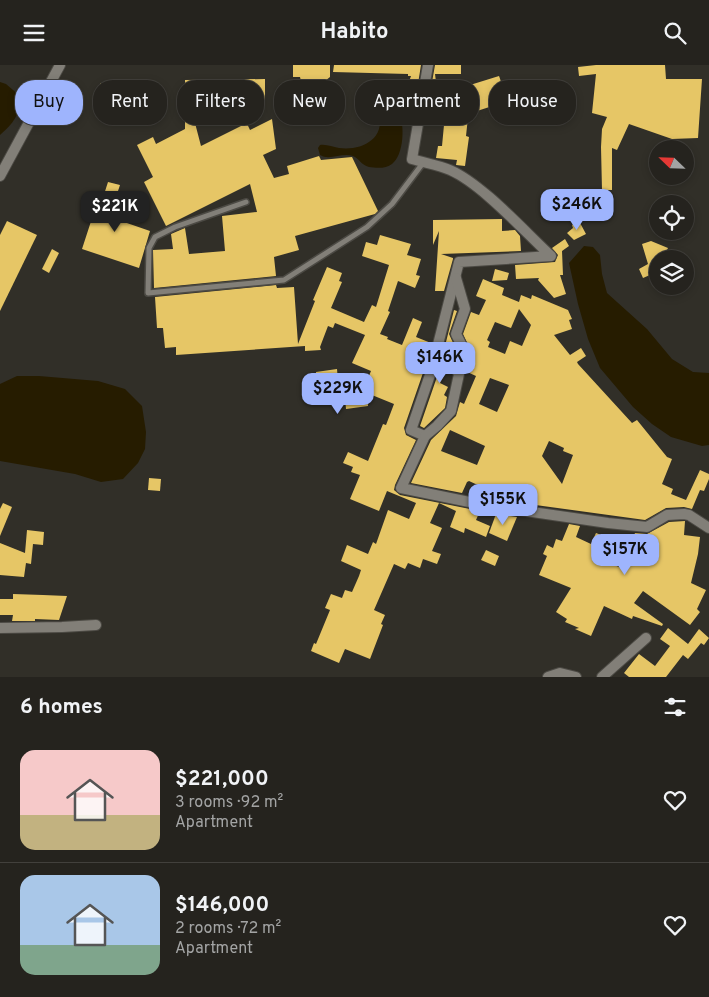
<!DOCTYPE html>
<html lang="en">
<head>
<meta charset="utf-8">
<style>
	body { margin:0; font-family:Overpass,sans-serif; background:#2d2b27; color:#f1f3f6; height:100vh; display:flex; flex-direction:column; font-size:19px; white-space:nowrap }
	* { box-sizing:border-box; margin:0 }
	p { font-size:16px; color:#a3a4a4 }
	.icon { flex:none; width:28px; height:28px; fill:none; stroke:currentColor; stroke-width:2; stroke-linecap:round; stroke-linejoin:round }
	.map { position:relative; height:612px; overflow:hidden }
	.drawer { display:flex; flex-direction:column; background:#25231e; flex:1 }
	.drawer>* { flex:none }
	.banner { position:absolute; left:15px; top:15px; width:680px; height:45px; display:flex; gap:10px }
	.needle { width:32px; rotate:293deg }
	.buttons { position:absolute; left:649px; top:75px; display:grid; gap:10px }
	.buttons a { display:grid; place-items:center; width:45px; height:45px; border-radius:50%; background:#25231e; box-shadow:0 2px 8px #0003,0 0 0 1px #42403c; font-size:25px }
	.price { position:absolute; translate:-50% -42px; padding:0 11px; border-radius:10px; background:#9eb4fd; color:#111; font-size:16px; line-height:32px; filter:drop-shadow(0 1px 2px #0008) }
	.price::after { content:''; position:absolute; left:50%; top:30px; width:15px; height:11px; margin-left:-8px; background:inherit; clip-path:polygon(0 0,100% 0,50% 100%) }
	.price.selected { background:#222; color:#fff }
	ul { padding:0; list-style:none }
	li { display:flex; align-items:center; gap:15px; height:125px; padding:0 20px }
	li+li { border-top:1px solid #42403c }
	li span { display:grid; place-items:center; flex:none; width:140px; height:100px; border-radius:15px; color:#555 }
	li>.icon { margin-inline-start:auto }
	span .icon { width:60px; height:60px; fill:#fffc; stroke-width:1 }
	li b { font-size:21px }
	h2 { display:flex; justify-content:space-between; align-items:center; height:60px; padding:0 20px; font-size:21px }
	.pill { padding:0 18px; border-radius:20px; background:#25231e; box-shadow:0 2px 8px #0003,0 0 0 1px #42403c; font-size:18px; line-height:45px }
	.pill.selected { background:#9eb4fd; color:#111 }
	header { display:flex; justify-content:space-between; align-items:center; height:65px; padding:0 20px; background:#25231e; font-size:22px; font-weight:700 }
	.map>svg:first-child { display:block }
	.water { fill:#261c00 }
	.building { fill:#e6c666; fill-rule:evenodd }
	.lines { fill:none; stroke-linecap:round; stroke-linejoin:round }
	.service-casing { stroke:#4c4a44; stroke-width:8 }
	.minor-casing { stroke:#4c4a44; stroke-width:12 }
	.service { stroke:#827f78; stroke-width:5 }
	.minor { stroke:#827f78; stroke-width:10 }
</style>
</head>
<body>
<header><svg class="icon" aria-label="menu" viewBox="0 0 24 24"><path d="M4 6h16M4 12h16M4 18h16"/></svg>Habito<svg class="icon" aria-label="search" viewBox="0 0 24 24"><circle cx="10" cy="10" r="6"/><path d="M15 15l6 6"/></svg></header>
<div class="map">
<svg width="709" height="612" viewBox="0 0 709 612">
	<rect width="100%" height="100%" fill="#312f28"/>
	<!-- water -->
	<g class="water">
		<path d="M0 17 6 19 20 31C20 51 13 58 0 70Z"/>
		<path d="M375 24 383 26C384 29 383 34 384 37 387 43 396 41 399 48 405 60 404 90 392 99 386 104 376 103 369 102 361 100 360 94 353 91 342 87 330 96 320 90L318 83 320 80C327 79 332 82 339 83 360 86 385 75 379 50 377 43 371 37 368 30L371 26Z"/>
		<path d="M584 181 593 182 600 190 602 209 607 228 647 264 672 294 693 307 709 308V380L702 381 671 372 652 359 633 342 600 303 588 274 578 239 569 198Z"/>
		<path d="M17 311H39L98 316 125 324 142 341 146 367 145 384 138 398 123 414 101 417 75 409 0 396V319Z"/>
	</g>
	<!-- building -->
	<g class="building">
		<path d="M293 0H330V12L305 32 300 12H293Z"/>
		<path d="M334 0H421L414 44 401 39 411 11H408V9L333 7Z"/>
		<path d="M435 0H461V9H435L438 33 469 43 466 71 469 72 465 101 456 100 457 95 436 93 438 81H442L444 60 437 57 438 43 428 40Z"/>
		<path d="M596 0H665L666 14H702L698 73 672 74 629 59 617 85 612 83V125H602L601 82 602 64 607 52 592 48 596 9 579 11 578 2Z"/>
		<path d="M499 11 508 36 477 46 470 20Z"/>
		<path d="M265 14V35H250V46H241L250 65 272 54 276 84 263 90 274 113 289 109 287 101 319 91 321 95 352 92 378 146 375 149 295 171 299 185 274 192 276 211 154 223 153 185 173 184 171 169 185 163 189 189 225 186 222 151 257 147 250 119 166 161 144 117 153 112 137 80 153 72 156 79 185 64V15ZM195 58H247L201 81Z"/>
		<path d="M100 18H115V27L100 26Z"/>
		<path d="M157 38 158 50 145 52 143 40Z"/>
		<path d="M296 42 297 57 287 58V46Z"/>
		<path d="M108 117 120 120 114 138 118 139 116 147 126 151 124 157 150 166 139 203 82 184 95 144 99 145Z"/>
		<path d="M502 154V166L515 165 520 171 521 186 441 189 453 193V194L444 226H435L439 166 433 180V155Z"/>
		<path d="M7 156 37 170 0 246V170Z"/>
		<path d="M579 156 586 169 574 175 567 168 573 163 572 160Z"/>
		<path d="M380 170 411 179 407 190 421 194 416 210 420 211 415 223 398 216 388 246 390 247 380 269 388 272 387 274 402 280 413 253 422 257 416 272 431 278 424 305 404 363 406 370 416 375 395 420 394 425 400 430 480 446 476 455 490 461 486 472 465 463 464 468 450 462 456 446 439 438 430 458 442 463 432 486 441 489 437 499 423 494 420 503 408 498 405 504 394 499 374 545 385 550 381 559 383 560 370 594 345 584 339 598 311 586 314 578 316 579 330 545 325 543 331 529 342 533 345 525 352 527 359 511 361 505 341 496 347 480 368 489 373 477 376 479 388 445 409 454 416 438 387 426 379 446 350 434 360 410 351 407 353 402 343 398 348 387 368 396 383 359 386 360 394 339 367 328 368 341 346 344 345 333 317 336 316 307 337 304 339 328 343 320 366 318 371 306 352 298 365 270 335 258 333 263 328 261 320 282 321 285 305 286V281L176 290V282L165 283 163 263H157L155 232 276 220 277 223 294 222 298 279 315 236 313 235 327 202 342 208 339 216 342 217 331 243 364 257 372 240 376 242 389 200 362 191 366 177 377 180Z"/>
		<path d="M565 174 569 181 562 186 563 210H560L566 229 554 233 538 215 539 213 516 214 515 200 555 197 558 190 552 183Z"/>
		<path d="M651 176 668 183 664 191 658 189V217L650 210 643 213 639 204 648 199 642 179Z"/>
		<path d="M52 184 59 188 49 208 42 204Z"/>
		<path d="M495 204 509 208 507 215 492 216Z"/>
		<path d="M483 214 504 223 502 230 519 237 521 230 531 234 532 230 568 245 572 254 569 255 572 264 554 270 570 290 581 283 586 291 577 297 578 299 632 358 637 355 667 392 672 394 662 419 673 424 671 429 686 435 700 405 709 409V414L704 426 700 425 692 444 684 442 666 443 645 455 492 434 493 427 469 416 467 417 462 428 411 418 431 375 456 351 460 337 464 339 476 311 465 306 463 302 469 282 463 269 471 247 479 250 486 235 476 231ZM519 244 531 260 522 281 510 276 505 289 488 282 490 277 487 275 495 257 511 263ZM490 313 509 320 497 347 479 339ZM450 365 485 381 477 400 441 386ZM549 376 564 383 563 386 573 390 562 419 542 391Z"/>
		<path d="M454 245 457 246 449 269 455 282 449 300 440 318 448 322 444 330 447 332 445 343 424 363 420 361 438 309Z"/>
		<path d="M149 413 161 414 160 426 148 425Z"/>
		<path d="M3 438 12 442 0 471V444Z"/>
		<path d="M496 449 517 452 507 476 489 468Z"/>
		<path d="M685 456 684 470 700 472 698 489 691 518 706 525 697 544 700 547 690 560 643 526 634 538 663 559 662 561 633 551 632 554 604 541 591 571 575 564 579 563 565 557 567 554 556 547 571 523 539 510 547 491 543 489 547 480 553 483 556 474 562 476 569 459 580 461 576 472 591 479 596 468 604 471 603 473 613 477 605 496 626 505 627 500 630 501 636 474 633 473 635 468 647 469 669 457Z"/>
		<path d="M27 465 44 467 43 480 33 479 31 499 26 498 24 512 0 510V478L25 488Z"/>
		<path d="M486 485 499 491 495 501 481 495Z"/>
		<path d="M13 529 43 530 67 531 59 555 35 554V556H12L13 550H0V534H13Z"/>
		<path d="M668 563 688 579 699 564 709 573 704 580 701 578 688 594 683 590 666 612H629L624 608 639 589 655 601 670 581 660 574Z"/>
	</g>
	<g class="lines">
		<defs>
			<path id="service" d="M246 137 175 162 155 172 149 183 148 228 284 215 367 162 392 139 423 98"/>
			<g id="minor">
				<path d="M428 0 412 94C425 98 438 100 450 105 482 119 524 166 551 191L459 197 431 307 411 365 425 371 401 423 484 440 608 458 647 462 667 450 684 449 689 450 709 463"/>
				<path d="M0 111 60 0"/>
				<path d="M425 371 437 361 451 346 459 309 455 303 462 281 456 269 465 244 456 213"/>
				<path d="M0 563 62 562 96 560"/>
				<path d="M548 612 560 608 576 612"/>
				<path d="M602 612 646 573"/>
			</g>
		</defs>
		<!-- service casing -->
		<use href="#service" class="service-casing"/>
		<!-- minor casing -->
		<use href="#minor" class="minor-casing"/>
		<!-- service -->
		<use href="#service" class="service"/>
		<!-- minor -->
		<use href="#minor" class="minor"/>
	</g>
</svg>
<div class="buttons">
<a><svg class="needle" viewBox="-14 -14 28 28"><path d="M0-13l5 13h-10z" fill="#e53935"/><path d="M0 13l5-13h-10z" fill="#a3a4a4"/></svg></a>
<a><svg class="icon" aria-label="locate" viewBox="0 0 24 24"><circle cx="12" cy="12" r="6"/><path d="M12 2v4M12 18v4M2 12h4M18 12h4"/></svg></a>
<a><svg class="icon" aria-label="layers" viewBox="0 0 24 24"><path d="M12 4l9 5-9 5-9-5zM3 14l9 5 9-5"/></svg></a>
</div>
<b class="price" style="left:577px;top:166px">$246K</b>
<b class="price selected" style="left:115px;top:168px">$221K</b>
<b class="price" style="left:440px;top:319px">$146K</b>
<b class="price" style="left:338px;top:350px">$229K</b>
<b class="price" style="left:503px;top:461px">$155K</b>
<b class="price" style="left:625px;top:511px">$157K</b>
<div class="banner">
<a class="pill selected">Buy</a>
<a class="pill">Rent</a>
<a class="pill">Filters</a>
<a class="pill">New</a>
<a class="pill">Apartment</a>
<a class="pill">House</a>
</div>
</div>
<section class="drawer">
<h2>6 homes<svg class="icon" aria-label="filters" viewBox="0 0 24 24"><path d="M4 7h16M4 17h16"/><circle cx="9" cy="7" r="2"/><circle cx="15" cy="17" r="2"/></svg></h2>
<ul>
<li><span style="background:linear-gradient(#f6c9c9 65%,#c2b280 0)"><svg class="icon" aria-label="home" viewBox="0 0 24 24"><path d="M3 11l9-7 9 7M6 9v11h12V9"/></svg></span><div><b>$221,000</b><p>3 rooms · 92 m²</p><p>Apartment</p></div><svg class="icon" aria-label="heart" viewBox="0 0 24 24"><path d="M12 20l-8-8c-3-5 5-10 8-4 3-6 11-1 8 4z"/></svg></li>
<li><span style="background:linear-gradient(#a9c7e8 70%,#7fa58c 0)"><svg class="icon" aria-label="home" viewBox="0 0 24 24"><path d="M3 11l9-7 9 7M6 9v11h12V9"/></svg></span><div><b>$146,000</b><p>2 rooms · 72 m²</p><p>Apartment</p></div><svg class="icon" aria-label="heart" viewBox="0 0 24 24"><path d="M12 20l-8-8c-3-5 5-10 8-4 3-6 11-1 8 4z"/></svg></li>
</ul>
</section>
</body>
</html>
